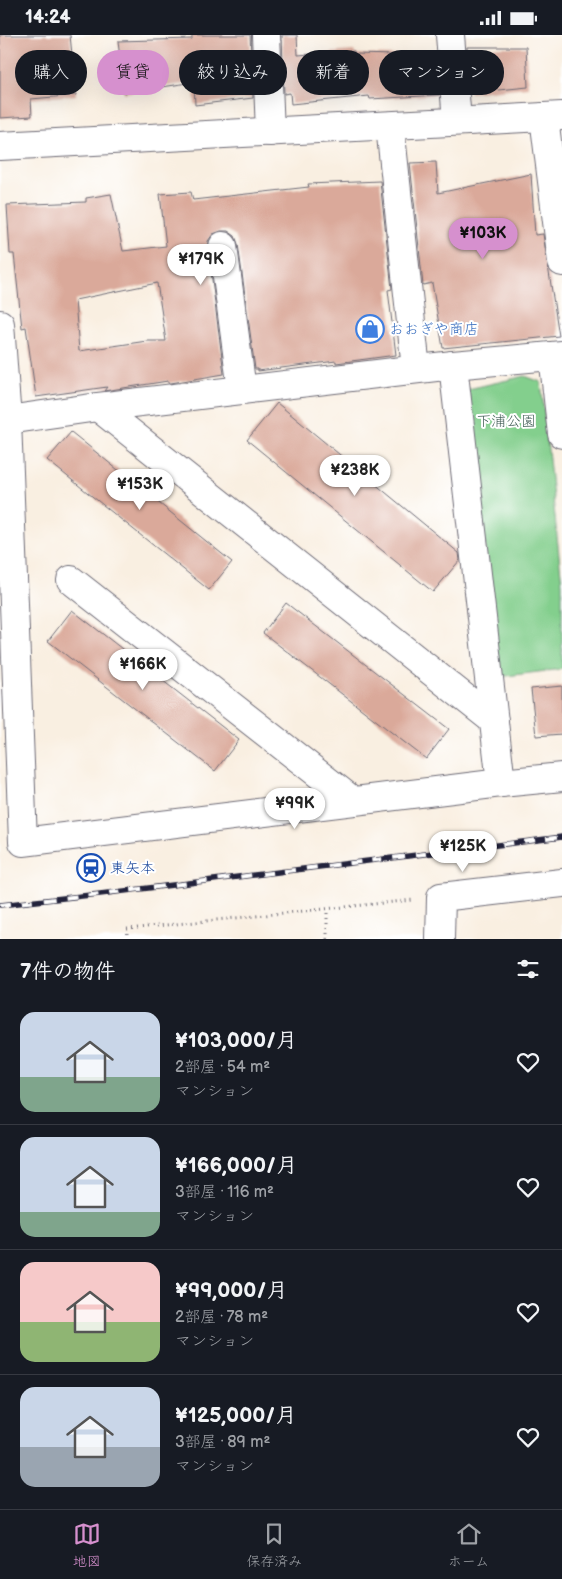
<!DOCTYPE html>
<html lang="ja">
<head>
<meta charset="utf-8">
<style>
	body { margin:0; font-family:"Balsamiq Sans","Klee One",sans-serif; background:#20242c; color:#f1f3f6; height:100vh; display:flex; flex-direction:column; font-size:19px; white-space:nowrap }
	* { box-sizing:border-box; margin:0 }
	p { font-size:16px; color:#9ea1a6 }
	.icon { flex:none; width:28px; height:28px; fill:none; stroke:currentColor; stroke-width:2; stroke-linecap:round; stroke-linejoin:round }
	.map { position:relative; height:904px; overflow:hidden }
	.drawer { display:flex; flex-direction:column; background:#171b24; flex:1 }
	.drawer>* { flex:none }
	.hud { position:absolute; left:15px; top:15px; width:532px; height:45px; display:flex; gap:10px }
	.price { position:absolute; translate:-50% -42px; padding:0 11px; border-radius:18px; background:#fff; color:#222; font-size:16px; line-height:32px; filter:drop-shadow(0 1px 2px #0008) }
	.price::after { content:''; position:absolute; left:50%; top:30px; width:15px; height:11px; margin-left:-8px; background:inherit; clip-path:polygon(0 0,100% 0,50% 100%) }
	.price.selected { background:#d690ce; color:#111 }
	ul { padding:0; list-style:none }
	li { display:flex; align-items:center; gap:15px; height:125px; padding:0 20px }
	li+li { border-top:1px solid #363941 }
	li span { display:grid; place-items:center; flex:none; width:140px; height:100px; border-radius:15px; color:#555 }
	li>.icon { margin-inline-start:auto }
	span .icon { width:60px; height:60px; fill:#fffc; stroke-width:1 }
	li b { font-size:21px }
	h2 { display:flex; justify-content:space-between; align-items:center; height:60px; padding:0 20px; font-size:21px }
	.tag { padding:0 18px; border-radius:22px; background:#171b24; box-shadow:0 5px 20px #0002; font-size:18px; line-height:45px }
	.tag.selected { background:#d690ce; color:#111 }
	.status { display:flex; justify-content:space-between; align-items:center; height:35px; padding:0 25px; background:#171b24; direction:ltr }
	.status svg { height:14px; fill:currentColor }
	.dock { display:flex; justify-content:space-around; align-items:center; height:70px; border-top:1px solid #363941; background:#171b24; font-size:14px; color:#9ea1a6 }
	.dock a { display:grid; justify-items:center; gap:2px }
	.dock .selected { color:#d690ce }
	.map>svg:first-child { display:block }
	.green { fill:#83cf8d; stroke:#527864 }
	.building { fill:#daa99a; fill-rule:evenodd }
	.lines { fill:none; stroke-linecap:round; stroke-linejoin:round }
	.minor-casing { stroke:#6d6a75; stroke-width:30 }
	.path { stroke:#6d6a75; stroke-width:3; stroke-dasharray:1 4; stroke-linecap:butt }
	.minor { stroke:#fff; stroke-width:28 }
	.rail-casing { stroke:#22223b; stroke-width:5.5 }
	.rail { stroke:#fff; stroke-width:4; stroke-dasharray:11; stroke-linecap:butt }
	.labels { text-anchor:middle; stroke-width:4; stroke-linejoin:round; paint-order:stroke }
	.shop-label { font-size:15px; fill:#366cbe; stroke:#fff; text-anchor:start }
	.park-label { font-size:15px; fill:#445f58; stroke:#fff }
	.transit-label { font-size:15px; fill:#164399; stroke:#fff; text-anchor:start }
</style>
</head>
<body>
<div class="status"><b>14:24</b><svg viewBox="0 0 49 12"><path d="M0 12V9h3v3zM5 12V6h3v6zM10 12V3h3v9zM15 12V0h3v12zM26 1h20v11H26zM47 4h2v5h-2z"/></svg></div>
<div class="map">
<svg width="562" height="904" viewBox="0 0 562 904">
	<rect width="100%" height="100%" fill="#fff"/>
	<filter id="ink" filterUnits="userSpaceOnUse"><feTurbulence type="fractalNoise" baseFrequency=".02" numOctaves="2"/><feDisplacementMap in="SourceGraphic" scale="10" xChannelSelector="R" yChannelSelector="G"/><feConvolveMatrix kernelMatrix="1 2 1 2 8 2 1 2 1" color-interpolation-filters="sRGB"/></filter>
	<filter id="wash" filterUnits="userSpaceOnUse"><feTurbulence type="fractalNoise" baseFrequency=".0096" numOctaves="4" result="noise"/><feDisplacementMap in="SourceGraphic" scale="20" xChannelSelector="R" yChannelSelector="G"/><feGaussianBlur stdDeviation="1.12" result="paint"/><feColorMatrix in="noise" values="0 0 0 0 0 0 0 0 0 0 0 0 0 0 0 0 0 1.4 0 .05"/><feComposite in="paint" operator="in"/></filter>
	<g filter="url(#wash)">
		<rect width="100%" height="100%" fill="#f9efe1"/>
		<!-- green -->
		<path class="green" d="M525 341 541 347 562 549V634L499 642 468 354Z"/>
		<g id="blocks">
			<!-- building -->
			<g class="building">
				<path d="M0 0H70L76 60 31 64 32 81 0 83Z"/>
				<path d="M192 0H250L253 63 195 70 194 47 124 58 118 6 192 4Z"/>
				<path d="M282 0H297L298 20 354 16 355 19 436 21 439 60 370 64 369 61 291 69 290 58 284 59Z"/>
				<path d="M467 12H526L528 52 470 58Z"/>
				<path d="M436 127 438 158 531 139 535 200 543 199 559 301 443 313 432 248 423 250 410 128Z"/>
				<path d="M380 146 392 254 388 255 396 320 336 328V326L258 336V334H255L238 209 235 201 228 196H221L213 199 208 206V213L224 339 171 348H168V346L104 356 107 352 36 362 26 292 22 293 14 219H10L7 170 86 167V163L111 159 123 216 166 211 160 159 191 157 193 165 309 152 308 149ZM157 248 166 306H147L79 316 75 265Z"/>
				<path d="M277 368 459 518 460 525 433 557 247 405Z"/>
				<path d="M71 397 232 527 209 555 47 425Z"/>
				<path d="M286 568 449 694 426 724 263 598Z"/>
				<path d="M72 575 239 705 215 736 48 606Z"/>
				<path d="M562 651V699L536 701 531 654Z"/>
			</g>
		</g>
	</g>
	<g filter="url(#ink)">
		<use href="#blocks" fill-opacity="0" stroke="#6d6a75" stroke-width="1"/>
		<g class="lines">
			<defs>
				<g id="minor">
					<path d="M266 0 270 97"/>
					<path d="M450 0 457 86"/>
					<path d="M544 82 562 227"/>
					<path d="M390 91 416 334"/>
					<path d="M0 111 562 81"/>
					<path d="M223 211 242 355"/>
					<path d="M0 289 7 385 23 807 501 748 562 742"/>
					<path d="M553 321 562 399"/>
					<path d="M453 330 501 748"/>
					<path d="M98 372 494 686"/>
					<path d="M0 386 98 372 453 330 562 320"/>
					<path d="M71 545 353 766"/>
					<path d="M440 904 441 862 562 848"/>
				</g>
			</defs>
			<!-- minor casing -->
			<use href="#minor" class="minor-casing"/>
			<!-- path -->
			<g class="path">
				<path d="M127 904V894L413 865"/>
				<path d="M327 904V874"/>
			</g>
			<!-- minor -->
			<use href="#minor" class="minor"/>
			<defs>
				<path id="rail" d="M0 870 100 859 562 802"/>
			</defs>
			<!-- rail casing -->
			<use href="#rail" class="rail-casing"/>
			<!-- rail -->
			<use href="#rail" class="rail"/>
		</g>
	</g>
	<!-- icons -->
	<defs>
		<symbol id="shop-ring" viewBox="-11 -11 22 22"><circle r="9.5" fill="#fff" stroke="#3f7fe0" stroke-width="1.5"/><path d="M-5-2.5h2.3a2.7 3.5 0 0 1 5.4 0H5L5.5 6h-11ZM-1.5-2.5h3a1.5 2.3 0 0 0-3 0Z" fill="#3f7fe0"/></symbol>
		<symbol id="station-ring" viewBox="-11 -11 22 22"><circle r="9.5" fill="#fff" stroke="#1a4fb4" stroke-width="1.5"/><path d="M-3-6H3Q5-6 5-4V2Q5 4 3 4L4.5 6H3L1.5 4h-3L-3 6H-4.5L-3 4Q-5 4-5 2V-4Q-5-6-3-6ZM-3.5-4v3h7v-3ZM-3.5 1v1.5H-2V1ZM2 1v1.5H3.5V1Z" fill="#1a4fb4"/></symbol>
	</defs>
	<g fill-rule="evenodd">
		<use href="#shop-ring" x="354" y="278" width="32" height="32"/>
		<use href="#station-ring" x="75" y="817" width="32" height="32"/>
	</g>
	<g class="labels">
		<!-- shop labels -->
		<g class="shop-label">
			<text x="389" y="299">おおぎや商店</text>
		</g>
		<!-- park labels -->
		<g class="park-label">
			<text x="506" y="391">下浦公園</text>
		</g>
		<!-- transit labels -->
		<g class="transit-label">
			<text x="110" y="838">東矢本</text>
		</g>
	</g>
</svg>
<b class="price selected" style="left:483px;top:225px">¥103K</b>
<b class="price" style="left:201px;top:251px">¥179K</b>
<b class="price" style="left:355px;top:462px">¥238K</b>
<b class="price" style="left:140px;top:476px">¥153K</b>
<b class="price" style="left:143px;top:656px">¥166K</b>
<b class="price" style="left:295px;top:795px">¥99K</b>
<b class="price" style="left:463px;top:838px">¥125K</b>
<div class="hud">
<a class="tag">購入</a>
<a class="tag selected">賃貸</a>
<a class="tag">絞り込み</a>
<a class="tag">新着</a>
<a class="tag">マンション</a>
</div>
</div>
<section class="drawer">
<h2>7件の物件<svg class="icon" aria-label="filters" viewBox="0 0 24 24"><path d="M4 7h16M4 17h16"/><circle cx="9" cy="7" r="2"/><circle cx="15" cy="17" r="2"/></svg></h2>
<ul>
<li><span style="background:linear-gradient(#c9d6e8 65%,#7fa58c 0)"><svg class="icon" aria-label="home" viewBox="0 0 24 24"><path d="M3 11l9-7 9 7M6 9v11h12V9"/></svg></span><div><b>¥103,000/月</b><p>2部屋 · 54 m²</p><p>マンション</p></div><svg class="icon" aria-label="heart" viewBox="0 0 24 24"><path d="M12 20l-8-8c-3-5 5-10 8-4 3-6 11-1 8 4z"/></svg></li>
<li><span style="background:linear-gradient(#c9d6e8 75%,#7fa58c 0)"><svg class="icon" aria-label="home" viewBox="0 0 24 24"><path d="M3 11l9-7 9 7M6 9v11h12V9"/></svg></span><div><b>¥166,000/月</b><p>3部屋 · 116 m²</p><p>マンション</p></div><svg class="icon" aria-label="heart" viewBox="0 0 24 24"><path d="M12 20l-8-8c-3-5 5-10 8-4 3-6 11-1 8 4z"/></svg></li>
<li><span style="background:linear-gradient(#f6c9c9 60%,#8fb573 0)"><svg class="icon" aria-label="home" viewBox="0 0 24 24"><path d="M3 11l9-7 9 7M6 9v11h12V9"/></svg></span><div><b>¥99,000/月</b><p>2部屋 · 78 m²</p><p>マンション</p></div><svg class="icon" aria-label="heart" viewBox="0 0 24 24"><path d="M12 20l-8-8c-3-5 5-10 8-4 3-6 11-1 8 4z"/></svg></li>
<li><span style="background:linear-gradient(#c9d6e8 60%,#9aa5b1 0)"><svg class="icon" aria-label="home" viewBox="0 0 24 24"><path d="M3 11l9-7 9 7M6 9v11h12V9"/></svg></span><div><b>¥125,000/月</b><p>3部屋 · 89 m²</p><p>マンション</p></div><svg class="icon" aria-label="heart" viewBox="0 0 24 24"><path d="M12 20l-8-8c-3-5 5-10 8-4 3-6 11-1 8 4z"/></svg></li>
</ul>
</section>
<nav class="dock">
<a class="selected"><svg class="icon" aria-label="map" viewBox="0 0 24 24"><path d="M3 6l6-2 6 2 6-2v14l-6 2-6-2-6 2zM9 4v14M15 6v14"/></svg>地図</a>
<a><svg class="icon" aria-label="saved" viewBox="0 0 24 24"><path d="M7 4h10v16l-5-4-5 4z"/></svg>保存済み</a>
<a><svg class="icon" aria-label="home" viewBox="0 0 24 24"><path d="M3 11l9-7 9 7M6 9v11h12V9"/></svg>ホーム</a>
</nav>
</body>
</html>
